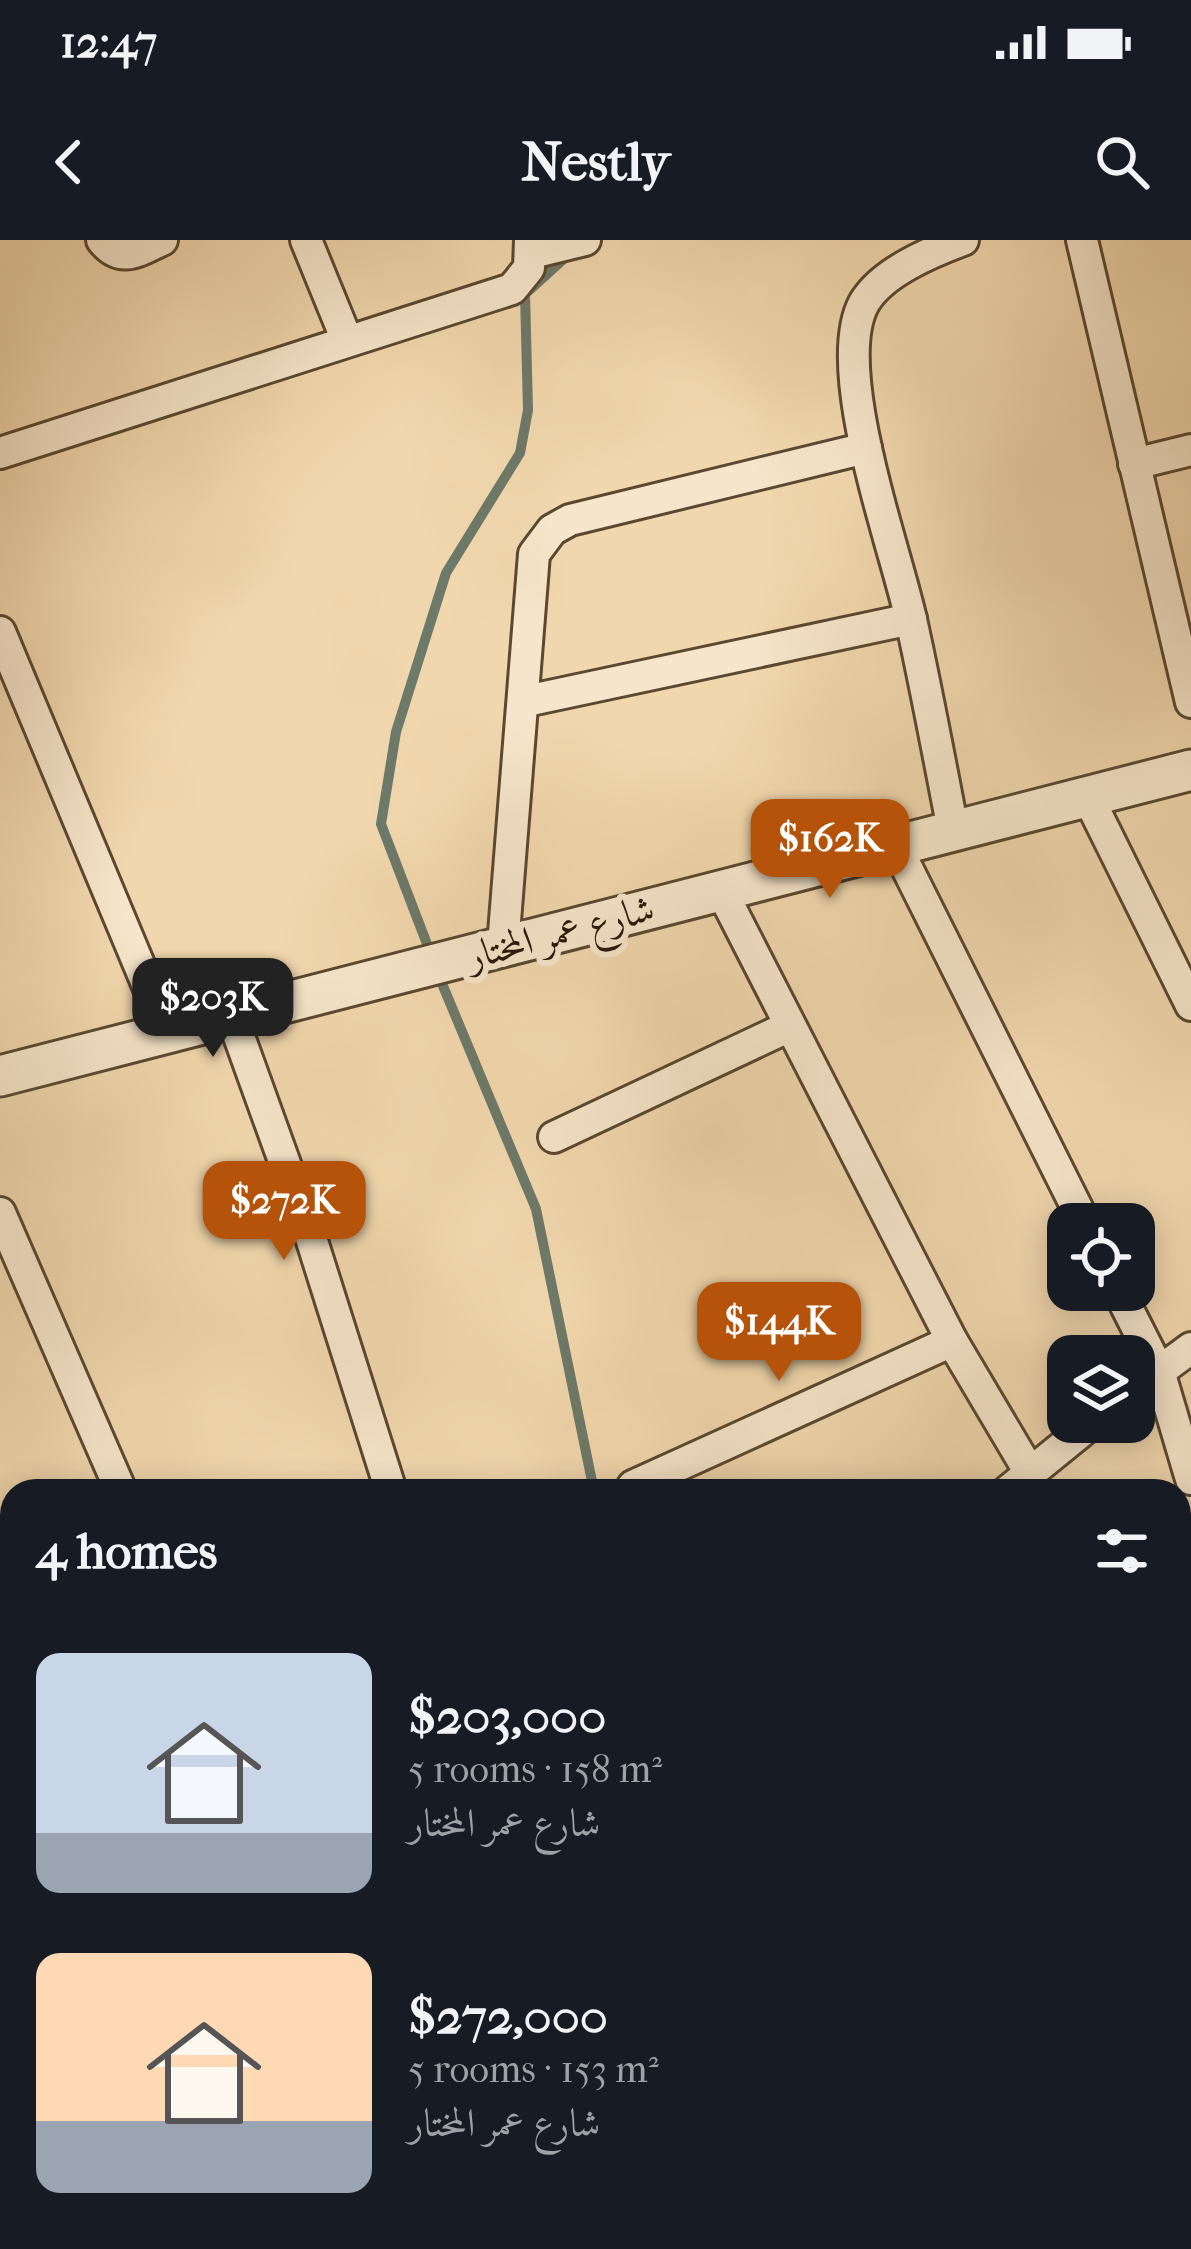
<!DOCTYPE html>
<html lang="en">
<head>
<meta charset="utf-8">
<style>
	body { margin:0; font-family:"IM FELL French Canon",Amiri,serif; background:#242831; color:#f1f3f6; height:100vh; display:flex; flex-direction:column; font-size:45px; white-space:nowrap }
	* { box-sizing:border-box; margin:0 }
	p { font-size:39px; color:#9ea1a6 }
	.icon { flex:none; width:66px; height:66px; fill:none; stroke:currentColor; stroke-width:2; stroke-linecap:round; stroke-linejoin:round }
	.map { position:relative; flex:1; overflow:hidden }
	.panel { position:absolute; left:0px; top:1239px; width:1191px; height:771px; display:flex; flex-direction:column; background:#171b24; border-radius:36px 36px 0 0; box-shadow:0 6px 30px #0003 }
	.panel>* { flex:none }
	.tools { position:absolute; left:1047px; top:963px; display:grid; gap:24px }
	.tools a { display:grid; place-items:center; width:108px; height:108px; border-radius:24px; background:#171b24; box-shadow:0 6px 30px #0003; font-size:60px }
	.price { position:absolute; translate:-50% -102px; padding:0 27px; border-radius:24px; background:#b45309; color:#fff; font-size:39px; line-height:78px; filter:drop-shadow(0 3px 6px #0008) }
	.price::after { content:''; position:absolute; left:50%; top:72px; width:36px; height:27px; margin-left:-18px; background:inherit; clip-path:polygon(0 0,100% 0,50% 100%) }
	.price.on { background:#222; color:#fff }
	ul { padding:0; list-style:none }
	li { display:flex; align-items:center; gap:36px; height:300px; padding:0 36px }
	li span { display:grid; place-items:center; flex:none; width:336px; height:240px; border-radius:24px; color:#555 }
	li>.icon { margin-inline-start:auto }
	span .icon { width:144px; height:144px; fill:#fffc; stroke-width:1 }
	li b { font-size:51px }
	h2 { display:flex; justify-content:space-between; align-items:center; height:144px; padding:0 36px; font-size:51px }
	.status { display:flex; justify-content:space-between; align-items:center; height:84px; padding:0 60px; background:#171b24; direction:ltr }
	.status svg { height:33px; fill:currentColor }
	header { display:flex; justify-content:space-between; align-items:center; height:156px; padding:0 36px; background:#171b24; font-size:54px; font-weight:800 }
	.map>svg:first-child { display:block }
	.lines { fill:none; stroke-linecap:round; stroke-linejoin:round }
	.stream { stroke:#6d7969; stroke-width:10 }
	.minor-casing { stroke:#5a4830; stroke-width:36 }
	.tertiary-casing { stroke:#5a4830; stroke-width:45 }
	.minor { stroke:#f6e5ca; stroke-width:30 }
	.tertiary { stroke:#f6e5ca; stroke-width:39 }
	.labels { text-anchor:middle; stroke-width:12; stroke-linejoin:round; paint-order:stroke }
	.street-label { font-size:39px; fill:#271807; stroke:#f6e5ca }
</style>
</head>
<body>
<div class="status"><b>12:47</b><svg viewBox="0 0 49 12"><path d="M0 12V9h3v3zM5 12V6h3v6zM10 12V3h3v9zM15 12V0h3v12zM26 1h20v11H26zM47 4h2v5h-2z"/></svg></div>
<header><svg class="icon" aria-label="back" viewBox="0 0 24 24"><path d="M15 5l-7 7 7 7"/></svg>Nestly<svg class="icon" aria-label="search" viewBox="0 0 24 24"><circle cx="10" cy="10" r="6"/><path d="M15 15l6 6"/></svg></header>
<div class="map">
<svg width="1191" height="2009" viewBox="0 0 1191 2009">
	<rect width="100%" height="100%" fill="#f1d7ad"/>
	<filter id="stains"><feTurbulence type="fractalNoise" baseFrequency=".00167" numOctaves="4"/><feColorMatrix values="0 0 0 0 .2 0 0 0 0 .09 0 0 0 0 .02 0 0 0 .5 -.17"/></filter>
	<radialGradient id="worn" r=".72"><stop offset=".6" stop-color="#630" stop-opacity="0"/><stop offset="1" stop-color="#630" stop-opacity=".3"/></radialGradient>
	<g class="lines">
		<!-- stream -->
		<g class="stream">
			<path d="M432 717 381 584 396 492 446 333 520 213 528 170 525 54 568 15"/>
			<path d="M438 734 536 969 594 1251"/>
			<path d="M641 1998 643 2009"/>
		</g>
		<defs>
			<g id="minor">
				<path d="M102 0C121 24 138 11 162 0"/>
				<path d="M306 0 346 98"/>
				<path d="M1082 0 1191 462"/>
				<path d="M532 13 585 0"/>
				<path d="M0 213 512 49 529 28 530 0"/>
				<path d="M1134 224 1191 210"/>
				<path d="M0 392 168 794"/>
				<path d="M526 461 911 379"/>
				<path d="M1087 555 1191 765"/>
				<path d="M953 590C940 522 927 453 912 384 897 312 828 129 864 63 882 32 931 12 963 0"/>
				<path d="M896 606 1085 984"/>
				<path d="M721 650 952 1101 1029 1231"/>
				<path d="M503 706 534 314 552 290 570 280 866 208"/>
				<path d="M232 777 306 982 391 1251"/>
				<path d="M554 897 788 787"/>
				<path d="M0 973 121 1251"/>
				<path d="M1118 1050 1159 1131 1191 1239"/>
				<path d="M1134 1150 1191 1108"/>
				<path d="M633 1246 952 1101"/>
				<path d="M1008 1251 1093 1182"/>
				<path d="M0 1350 12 1345"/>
				<path d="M1179 1361 1191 1351"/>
				<path d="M0 1548 12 1576"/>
				<path d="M1179 1592 1191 1584"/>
				<path d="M0 1752 12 1746"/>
				<path d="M0 1967 12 1986"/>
				<path d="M297 1998 303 2009"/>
				<path d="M1028 1998 1036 2009"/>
				<path d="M605 2009 623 1998"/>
				<path d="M941 2009 956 1998"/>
			</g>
			<path id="tertiary" d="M0 836 1191 530"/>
		</defs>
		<!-- minor casing -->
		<use href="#minor" class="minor-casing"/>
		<!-- tertiary casing -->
		<use href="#tertiary" class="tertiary-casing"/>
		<!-- minor -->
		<use href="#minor" class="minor"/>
		<!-- tertiary -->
		<use href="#tertiary" class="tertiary"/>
	</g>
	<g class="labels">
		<!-- street labels -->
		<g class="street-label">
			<text transform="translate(560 691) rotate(-15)" y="14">شارع عمر المختار</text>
		</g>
	</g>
	<rect width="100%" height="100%" filter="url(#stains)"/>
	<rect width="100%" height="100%" fill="url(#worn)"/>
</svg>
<div class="tools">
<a><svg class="icon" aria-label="locate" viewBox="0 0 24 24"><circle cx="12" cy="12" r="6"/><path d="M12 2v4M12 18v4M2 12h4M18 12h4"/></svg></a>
<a><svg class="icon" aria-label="layers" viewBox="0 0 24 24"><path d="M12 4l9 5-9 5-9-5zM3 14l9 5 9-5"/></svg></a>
</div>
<b class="price" style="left:830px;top:661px">$162K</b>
<b class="price on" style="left:213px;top:820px">$203K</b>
<b class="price" style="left:284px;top:1023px">$272K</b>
<b class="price" style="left:779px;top:1144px">$144K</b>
<section class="panel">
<h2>4 homes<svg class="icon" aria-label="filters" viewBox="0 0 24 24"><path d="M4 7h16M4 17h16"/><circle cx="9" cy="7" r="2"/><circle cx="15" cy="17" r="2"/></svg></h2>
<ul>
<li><span style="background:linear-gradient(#c9d6e8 75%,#9aa5b1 0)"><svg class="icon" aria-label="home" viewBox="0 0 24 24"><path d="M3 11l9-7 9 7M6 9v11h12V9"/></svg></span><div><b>$203,000</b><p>5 rooms · 158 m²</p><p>شارع عمر المختار</p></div></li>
<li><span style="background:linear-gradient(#ffd9b3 70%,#9aa5b1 0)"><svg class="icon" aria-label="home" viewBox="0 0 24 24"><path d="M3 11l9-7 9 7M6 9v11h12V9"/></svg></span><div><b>$272,000</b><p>5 rooms · 153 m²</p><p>شارع عمر المختار</p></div></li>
</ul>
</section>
</div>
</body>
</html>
